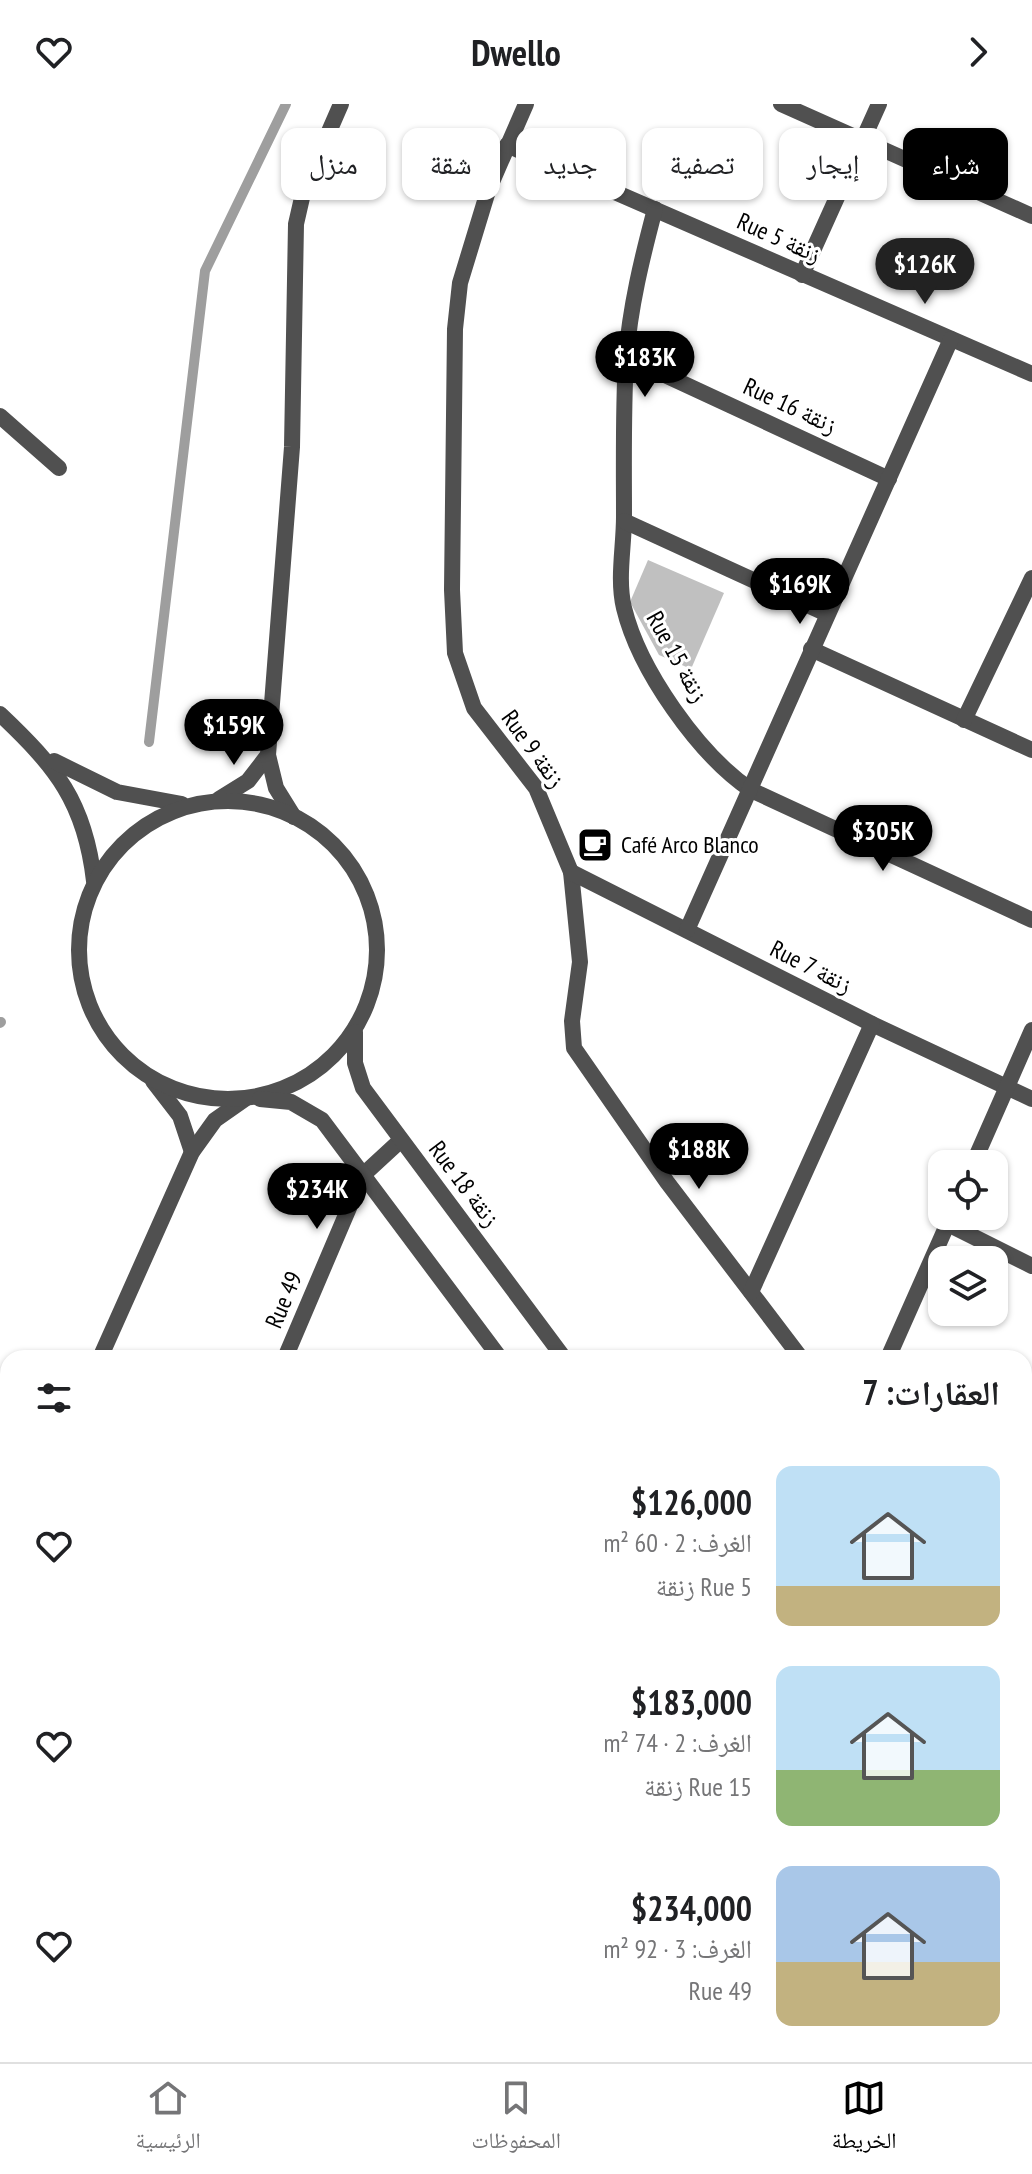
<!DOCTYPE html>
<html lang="ar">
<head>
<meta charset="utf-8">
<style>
	body { margin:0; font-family:"PT Sans Narrow","Noto Naskh Arabic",sans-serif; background:#f2f2f2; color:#202124; direction:rtl; height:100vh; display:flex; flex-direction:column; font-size:30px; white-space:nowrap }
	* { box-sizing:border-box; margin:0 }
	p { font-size:26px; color:#757577 }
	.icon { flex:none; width:44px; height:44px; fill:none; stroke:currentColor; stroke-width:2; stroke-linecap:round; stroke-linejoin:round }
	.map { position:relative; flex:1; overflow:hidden; direction:ltr }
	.drawer { position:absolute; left:0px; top:1246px; width:1032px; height:712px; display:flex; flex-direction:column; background:#fff; border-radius:24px 24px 0 0; box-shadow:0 2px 6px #0004; direction:rtl }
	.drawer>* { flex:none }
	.guide { position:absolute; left:24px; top:24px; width:984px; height:72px; direction:rtl; display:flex; gap:16px }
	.controls { position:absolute; left:928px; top:1046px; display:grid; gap:16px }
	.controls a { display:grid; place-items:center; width:80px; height:80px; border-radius:16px; background:#fff; box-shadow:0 2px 6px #0004; font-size:40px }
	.price { position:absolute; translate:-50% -68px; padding:0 18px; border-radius:28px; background:#000; color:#fff; font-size:26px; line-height:52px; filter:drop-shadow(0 2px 4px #0008) }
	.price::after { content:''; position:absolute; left:50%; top:48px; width:24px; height:18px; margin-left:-12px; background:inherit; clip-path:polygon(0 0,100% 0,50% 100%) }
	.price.on { background:#222; color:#fff }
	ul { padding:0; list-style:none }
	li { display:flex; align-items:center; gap:24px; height:200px; padding:0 32px }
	li span { display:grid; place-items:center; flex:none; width:224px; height:160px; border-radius:16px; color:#555 }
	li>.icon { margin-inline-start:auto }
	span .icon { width:96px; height:96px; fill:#fffc; stroke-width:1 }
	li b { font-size:34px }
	h2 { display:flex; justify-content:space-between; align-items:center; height:96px; padding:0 32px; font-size:34px }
	.tag { padding:0 28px; border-radius:16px; background:#fff; box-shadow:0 2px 6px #0004; font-size:28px; line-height:72px }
	.tag.on { background:#000; color:#fff }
	header { display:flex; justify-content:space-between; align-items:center; height:104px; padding:0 32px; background:#fff; font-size:36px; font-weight:600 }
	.menu { display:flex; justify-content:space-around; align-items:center; height:112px; border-top:2px solid #e0e0e0; background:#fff; font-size:22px; color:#757577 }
	.menu a { display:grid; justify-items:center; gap:4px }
	.menu .on { color:#000 }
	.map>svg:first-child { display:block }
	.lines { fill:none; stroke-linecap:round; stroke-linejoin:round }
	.stream { stroke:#9e9e9e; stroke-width:10 }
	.building { fill:#c0c0c0 }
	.service { stroke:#505050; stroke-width:16 }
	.minor { stroke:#505050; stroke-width:16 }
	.tertiary { stroke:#505050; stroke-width:16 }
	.labels { text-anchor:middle; stroke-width:6; stroke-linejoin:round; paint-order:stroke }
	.street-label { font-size:24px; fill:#000; stroke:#fff }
	.poi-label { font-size:24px; fill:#000; stroke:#fff; text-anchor:start }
</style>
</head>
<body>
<header><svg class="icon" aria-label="forward" viewBox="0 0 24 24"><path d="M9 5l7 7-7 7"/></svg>Dwello<svg class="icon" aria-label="heart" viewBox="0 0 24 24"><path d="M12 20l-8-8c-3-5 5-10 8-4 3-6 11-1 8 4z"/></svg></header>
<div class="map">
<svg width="1032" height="1958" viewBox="0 0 1032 1958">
	<rect width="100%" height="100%" fill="#fff"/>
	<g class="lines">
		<!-- stream -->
		<g class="stream">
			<path d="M149 638 205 167 286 0"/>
			<path d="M0 919 1 918"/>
		</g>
	</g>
	<!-- building -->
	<g class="building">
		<path d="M648 456 724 489 691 565 659 551 630 498Z"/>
		<path d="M1032 1705V1835L1024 1826V1711Z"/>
	</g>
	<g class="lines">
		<!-- service -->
		<path class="service" d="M0 312 59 364"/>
		<!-- minor -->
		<g class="minor">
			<path d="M526 0 488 87 460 179 455 225 452 486 455 549 474 604 536 684 571 768 580 858 572 917 574 944 667 1078 801 1254"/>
			<path d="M781 0 1032 112"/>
			<path d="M507 41 1032 270"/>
			<path d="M655 105C642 154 630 203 626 254 623 307 624 360 624 413 624 443 617 475 624 504 639 566 699 651 751 686L1032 816"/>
			<path d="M802 171 879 0"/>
			<path d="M626 253 889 375"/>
			<path d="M624 417 827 510"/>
			<path d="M811 545 1032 646"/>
			<path d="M964 616 1032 474"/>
			<path d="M219 695 248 677 268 651"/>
			<path d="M294 713 276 684 268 651 292 343 296 120 304 85 341 0"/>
			<path d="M571 768 872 920 1032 995"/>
			<path d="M687 826 951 235"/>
			<path d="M153 977 180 1012 192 1048"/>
			<path d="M973 1060 1032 926"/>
			<path d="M948 1120 1032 1162"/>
			<path d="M751 1188 872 920"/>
			<path d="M100 1254 192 1048 215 1016 245 995"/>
			<path d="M285 1254 363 1071 401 1036"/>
			<path d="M888 1254 951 1112"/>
			<path d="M0 1476 8 1459"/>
			<path d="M1024 1564 1032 1576"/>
			<path d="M0 1777 8 1781"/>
			<path d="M0 1871 8 1853"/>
			<path d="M0 1952 14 1958"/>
			<path d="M293 1958 296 1950"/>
			<path d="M517 1958 520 1950"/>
			<path d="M670 1958 673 1950"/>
		</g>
		<!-- tertiary -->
		<g class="tertiary">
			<path d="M0 610C56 663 85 698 94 777"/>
			<path d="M54 657 117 688 182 700"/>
			<circle cx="228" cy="846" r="149"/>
			<path d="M355 928V959L363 984 564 1254"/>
			<path d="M260 995 291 998 322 1016 500 1254"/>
			<path d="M1024 1874 1032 1885"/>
			<path d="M1010 1950 1016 1958"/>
		</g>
	</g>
	<!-- icons -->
	<defs>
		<symbol id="cafe-square" viewBox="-11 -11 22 22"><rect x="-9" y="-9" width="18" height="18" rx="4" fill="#000" stroke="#fff"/><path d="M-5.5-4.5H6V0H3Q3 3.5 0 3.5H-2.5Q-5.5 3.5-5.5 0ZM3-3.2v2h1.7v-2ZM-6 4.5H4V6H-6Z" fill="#fff"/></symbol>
	</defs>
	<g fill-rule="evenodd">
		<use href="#cafe-square" x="575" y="721" width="40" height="40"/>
	</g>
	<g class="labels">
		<!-- street labels -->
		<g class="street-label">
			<text transform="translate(779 134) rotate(24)" y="8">Rue 5 زنقة</text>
			<text transform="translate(790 302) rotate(25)" y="8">Rue 16 زنقة</text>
			<text transform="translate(677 553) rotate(61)" y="8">Rue 15 زنقة</text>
			<text transform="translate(533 645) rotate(54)" y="8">Rue 9 زنقة</text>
			<text transform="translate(811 863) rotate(27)" y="8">Rue 7 زنقة</text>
			<text transform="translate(464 1080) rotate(53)" y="8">Rue 18 زنقة</text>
			<text transform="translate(284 1196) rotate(-67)" y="8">Rue 49</text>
		</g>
		<!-- poi labels -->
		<g class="poi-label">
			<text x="621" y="749">Café Arco Blanco</text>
		</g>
	</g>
</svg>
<div class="controls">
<a><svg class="icon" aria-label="locate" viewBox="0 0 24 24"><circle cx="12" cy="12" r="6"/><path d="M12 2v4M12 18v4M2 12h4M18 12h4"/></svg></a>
<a><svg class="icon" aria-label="layers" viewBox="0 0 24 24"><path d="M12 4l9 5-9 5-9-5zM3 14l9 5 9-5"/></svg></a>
</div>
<b class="price on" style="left:925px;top:202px">$126K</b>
<b class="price" style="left:645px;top:295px">$183K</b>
<b class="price" style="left:800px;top:522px">$169K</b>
<b class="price" style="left:234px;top:663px">$159K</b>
<b class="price" style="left:883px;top:769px">$305K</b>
<b class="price" style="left:699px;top:1087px">$188K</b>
<b class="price" style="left:317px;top:1127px">$234K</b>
<div class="guide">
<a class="tag on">شراء</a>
<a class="tag">إيجار</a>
<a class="tag">تصفية</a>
<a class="tag">جديد</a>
<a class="tag">شقة</a>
<a class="tag">منزل</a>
</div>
<section class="drawer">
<h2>العقارات: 7<svg class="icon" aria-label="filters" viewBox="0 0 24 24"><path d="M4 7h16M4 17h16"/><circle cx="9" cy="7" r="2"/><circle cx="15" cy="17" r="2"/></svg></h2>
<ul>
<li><span style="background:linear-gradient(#bfe0f5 75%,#c2b280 0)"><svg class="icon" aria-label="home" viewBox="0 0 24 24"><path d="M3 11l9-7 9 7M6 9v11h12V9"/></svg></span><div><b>$126,000</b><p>الغرف: 2 · 60 m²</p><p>Rue 5 زنقة</p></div><svg class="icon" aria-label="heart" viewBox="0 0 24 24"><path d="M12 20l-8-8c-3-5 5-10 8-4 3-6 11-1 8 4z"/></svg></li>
<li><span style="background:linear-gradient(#bfe0f5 65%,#8fb573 0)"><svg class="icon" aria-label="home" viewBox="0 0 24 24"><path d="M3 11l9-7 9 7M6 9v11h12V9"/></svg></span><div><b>$183,000</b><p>الغرف: 2 · 74 m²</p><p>Rue 15 زنقة</p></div><svg class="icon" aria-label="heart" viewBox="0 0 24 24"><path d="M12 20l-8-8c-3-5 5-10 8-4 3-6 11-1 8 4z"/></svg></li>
<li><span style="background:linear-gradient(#a9c7e8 60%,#c2b280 0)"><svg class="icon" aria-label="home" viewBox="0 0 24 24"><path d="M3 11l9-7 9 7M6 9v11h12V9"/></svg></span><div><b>$234,000</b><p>الغرف: 3 · 92 m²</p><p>Rue 49</p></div><svg class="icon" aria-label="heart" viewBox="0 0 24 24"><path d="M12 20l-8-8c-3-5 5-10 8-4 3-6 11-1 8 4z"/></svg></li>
</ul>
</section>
</div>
<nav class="menu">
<a class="on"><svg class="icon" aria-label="map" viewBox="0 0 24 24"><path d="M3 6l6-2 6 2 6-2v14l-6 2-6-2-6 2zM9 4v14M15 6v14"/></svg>الخريطة</a>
<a><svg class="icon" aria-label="saved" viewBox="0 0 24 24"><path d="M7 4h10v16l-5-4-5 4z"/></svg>المحفوظات</a>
<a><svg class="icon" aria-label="home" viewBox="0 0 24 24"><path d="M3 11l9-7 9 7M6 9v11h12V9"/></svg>الرئيسية</a>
</nav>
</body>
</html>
